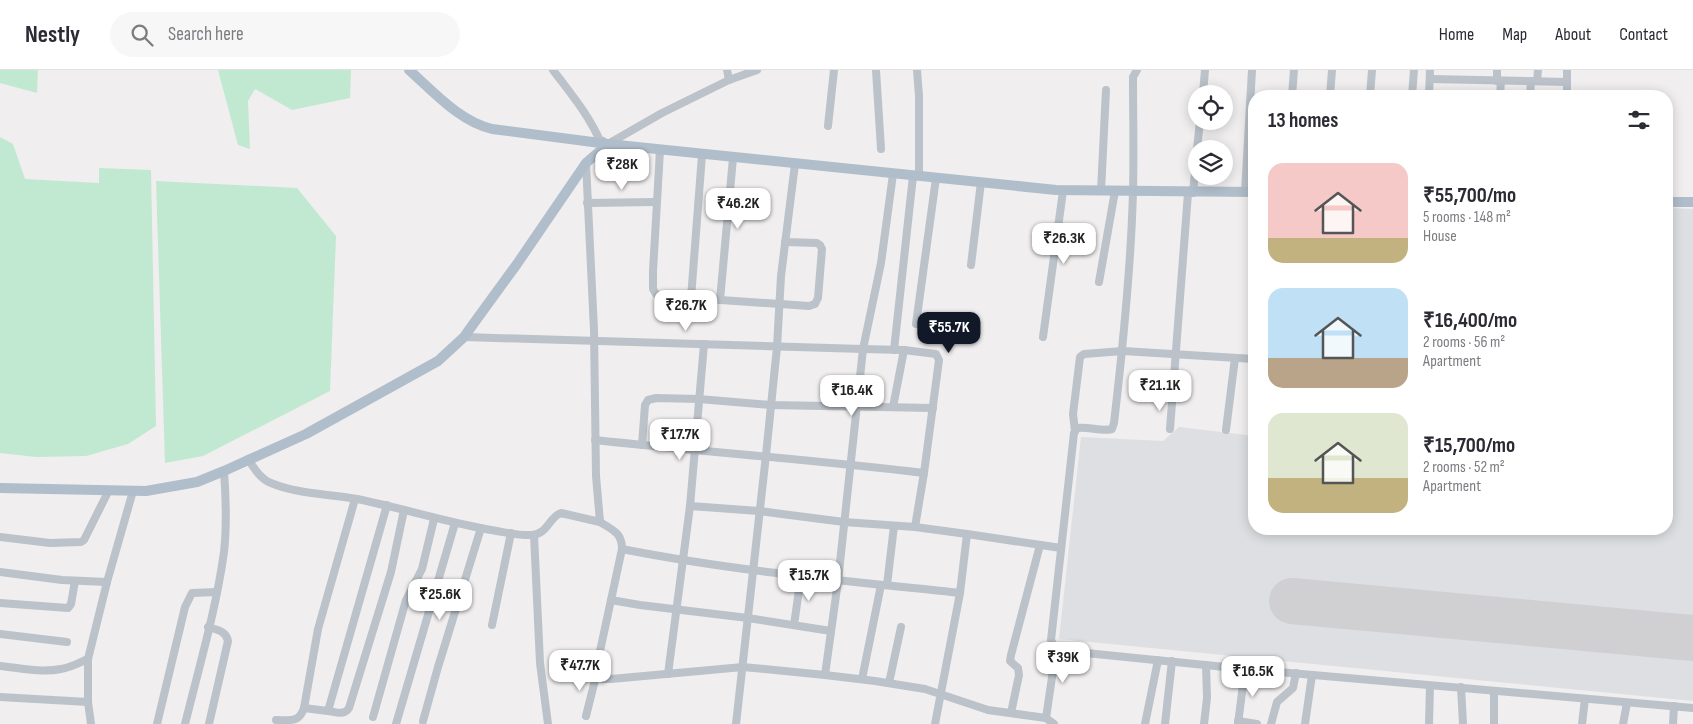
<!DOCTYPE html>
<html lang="en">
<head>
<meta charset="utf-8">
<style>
	body { margin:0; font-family:"Sofia Sans Condensed",sans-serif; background:#f7f7f7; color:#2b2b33; height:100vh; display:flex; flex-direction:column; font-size:19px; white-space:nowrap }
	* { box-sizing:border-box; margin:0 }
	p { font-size:16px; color:#7c7c81 }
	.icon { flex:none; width:28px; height:28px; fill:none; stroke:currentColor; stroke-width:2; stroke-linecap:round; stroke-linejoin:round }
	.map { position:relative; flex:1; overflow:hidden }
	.panel { position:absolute; left:1248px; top:20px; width:425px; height:445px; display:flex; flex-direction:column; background:#fff; border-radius:20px; box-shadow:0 2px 12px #0003 }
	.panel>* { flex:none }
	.controls { position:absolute; left:1188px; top:15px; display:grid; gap:10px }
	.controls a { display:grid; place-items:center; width:45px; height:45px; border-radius:50%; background:#fff; box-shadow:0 2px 12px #0003; font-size:25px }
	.price { position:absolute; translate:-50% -42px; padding:0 11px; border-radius:10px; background:#fff; color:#222; font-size:16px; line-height:32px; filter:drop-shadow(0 1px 2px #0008) }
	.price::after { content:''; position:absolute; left:50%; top:30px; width:15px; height:11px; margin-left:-8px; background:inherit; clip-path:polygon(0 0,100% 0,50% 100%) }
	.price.current { background:#111827; color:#fff }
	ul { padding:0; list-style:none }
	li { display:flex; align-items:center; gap:15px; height:125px; padding:0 20px }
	li span { display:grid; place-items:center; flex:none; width:140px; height:100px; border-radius:15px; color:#555 }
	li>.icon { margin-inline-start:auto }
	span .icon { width:60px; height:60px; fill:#fffc; stroke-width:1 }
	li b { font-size:21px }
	h2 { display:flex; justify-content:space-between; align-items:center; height:60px; padding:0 20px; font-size:21px }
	header { display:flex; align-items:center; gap:30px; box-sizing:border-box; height:70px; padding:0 25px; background:#fff; border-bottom:1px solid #e1e1e2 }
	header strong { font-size:24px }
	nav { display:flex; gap:28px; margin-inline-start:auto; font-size:18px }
	.search { width:350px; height:45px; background:#f7f7f7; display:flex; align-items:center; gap:12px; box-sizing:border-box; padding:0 18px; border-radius:28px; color:#7c7c81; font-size:19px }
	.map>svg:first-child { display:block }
	.airport { fill:#dddfe2 }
	.green { fill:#c1e9d1 }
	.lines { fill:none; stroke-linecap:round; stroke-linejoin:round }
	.runway { stroke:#d0d0d2; stroke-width:46 }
	.minor { stroke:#bbc2c9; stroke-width:8 }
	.major { stroke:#b0bdca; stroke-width:10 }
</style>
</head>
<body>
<header>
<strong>Nestly</strong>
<div class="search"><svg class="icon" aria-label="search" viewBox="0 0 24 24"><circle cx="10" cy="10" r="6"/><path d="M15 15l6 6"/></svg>Search here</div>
<nav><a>Home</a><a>Map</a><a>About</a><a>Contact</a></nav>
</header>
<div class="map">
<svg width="1693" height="654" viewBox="0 0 1693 654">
	<rect width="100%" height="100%" fill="#f0eeee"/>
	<!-- airport -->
	<path class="airport" d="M1667 138 1693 139V631L1059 569 1081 367 1163 371 1179 357 1254 366V459H1666Z"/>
	<!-- green -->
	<g class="green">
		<path d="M0 0H38L37 23 0 13Z"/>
		<path d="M218 0H351L350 28 292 40 255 19 248 31 250 79 238 75Z"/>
		<path d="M0 67 13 74 25 109 99 113V98L151 100 156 356 128 374 86 386 36 387 0 383Z"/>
		<path d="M156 111 297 118 336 166 330 321 203 386 165 393Z"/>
	</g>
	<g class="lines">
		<!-- runway -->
		<path class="runway" d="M1292 531 1693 568"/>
		<!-- minor -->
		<g class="minor">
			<path d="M553 0C571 24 589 45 601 73L603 71"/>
			<path d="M727 0 729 10"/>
			<path d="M876 0 881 79"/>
			<path d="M917 0 919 26V106"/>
			<path d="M1137 0 1133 7C1133 45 1134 83 1133 121 1131 199 1123 276 1114 353L1112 359C1100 362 1089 356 1077 358L1074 363 1051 570 1056 580 1245 599 1693 638"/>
			<path d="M1430 9 1567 12"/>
			<path d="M1497 11V0"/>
			<path d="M1537 11 1538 0"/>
			<path d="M1203 24 1205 0"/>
			<path d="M1292 26 1294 0"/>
			<path d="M1330 26 1332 0"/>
			<path d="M1370 26 1372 0"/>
			<path d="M1412 26 1414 0"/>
			<path d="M1429 26 1430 0"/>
			<path d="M1500 26 1501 11"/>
			<path d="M1530 26 1531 11"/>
			<path d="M1567 26V0"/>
			<path d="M828 56 834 0"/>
			<path d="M608 74 662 43 729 10 757 0"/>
			<path d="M1197 79 1200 51"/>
			<path d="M660 80 653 201V219L656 224 663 226 809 236 815 234 818 228 822 179 820 175 817 173 785 172"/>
			<path d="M586 93 594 260 596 406 600 452C613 460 622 463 622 479 733 501 847 511 960 523"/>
			<path d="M1101 121 1106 20"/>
			<path d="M1245 122 1252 0"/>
			<path d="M1193 123 1196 92"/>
			<path d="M587 133 656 132"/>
			<path d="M971 195 981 112"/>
			<path d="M1099 212 1115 121"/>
			<path d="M691 228 702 85"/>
			<path d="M720 230 733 88"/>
			<path d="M916 254 936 108"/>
			<path d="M464 267 863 279 904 280 936 284 939 290 924 403 915 457"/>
			<path d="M1043 267 1063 121"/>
			<path d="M894 280 913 106"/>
			<path d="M893 337 904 280"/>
			<path d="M1170 359 1188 123"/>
			<path d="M1226 360 1235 288"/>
			<path d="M1075 361 1073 344 1080 287 1084 284 1123 281 1254 289"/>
			<path d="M595 370C705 382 815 390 924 403"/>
			<path d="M642 375 645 335 648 330 656 328 699 329 770 335 933 338"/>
			<path d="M248 389C255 399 260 409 271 413 297 424 330 424 357 429 402 438 445 452 491 460 504 462 519 466 532 465 548 464 549 447 561 443L600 452"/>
			<path d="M690 436 759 441 844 452 915 457 967 464 960 523 935 654"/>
			<path d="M967 464 1061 478"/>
			<path d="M534 465 540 593 548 654"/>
			<path d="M0 467 50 473 81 472 84 470 109 420"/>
			<path d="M622 479 597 595 596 606 603 609H611L743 597 825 605 838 511 863 279 881 193 893 104"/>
			<path d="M0 502 62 510 107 512"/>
			<path d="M887 515 894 456"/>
			<path d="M611 530 640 535 748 548 831 561"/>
			<path d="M0 533 68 538 71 534 75 511"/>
			<path d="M492 555 511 463"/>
			<path d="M794 555 801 506"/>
			<path d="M208 557C218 560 226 561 228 571L209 654"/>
			<path d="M0 564 67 572"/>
			<path d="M0 596C20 598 41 603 61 599 70 598 79 593 88 589"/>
			<path d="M668 604 690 436 704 274"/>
			<path d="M825 605 875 611 925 619 988 640 1046 648"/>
			<path d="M862 609 881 515"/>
			<path d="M889 613 901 557"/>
			<path d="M1461 617 1463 654"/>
			<path d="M1494 621V654"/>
			<path d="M0 627 88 632"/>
			<path d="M304 638 318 559 355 429"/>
			<path d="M328 641C336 642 344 646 349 638L391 502 404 440"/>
			<path d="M1011 643 1019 605 1018 598 1010 591 1011 585 1040 475"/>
			<path d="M586 646 596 606"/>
			<path d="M373 647 406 530 422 499 434 449"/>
			<path d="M276 650C290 650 299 653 304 638L328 641 387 435"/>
			<path d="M423 651 438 597 481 458"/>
			<path d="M1238 651 1257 654"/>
			<path d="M91 654 88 632V589L107 512 133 421"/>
			<path d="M157 654 185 537 192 523 217 522"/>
			<path d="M185 654C199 597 216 540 224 482 227 455 226 428 224 401"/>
			<path d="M396 654 455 453"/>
			<path d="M736 654 766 385 777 277 781 206 795 94"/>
			<path d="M1054 654 1046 648 1056 580"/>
			<path d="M1145 654 1158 590"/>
			<path d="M1165 654 1172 591"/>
			<path d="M1204 654 1207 628 1206 595"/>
			<path d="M1238 654 1245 599"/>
			<path d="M1271 654 1277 632 1293 618 1296 603"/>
			<path d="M1305 654 1312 605"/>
			<path d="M1429 654 1430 616"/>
			<path d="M1582 654 1585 629"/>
			<path d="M1623 654 1627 633"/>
			<path d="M1673 654 1674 636"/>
		</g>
		<!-- major -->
		<g class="major">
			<path d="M409 0C434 22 459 51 492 59L608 74"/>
			<path d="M1666 132H1693"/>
			<path d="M0 418 146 421 197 412 224 401 306 364 438 291 464 267 474 253 517 194 586 93 608 74 1056 120 1254 122"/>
		</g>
	</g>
</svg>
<div class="controls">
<a><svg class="icon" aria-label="locate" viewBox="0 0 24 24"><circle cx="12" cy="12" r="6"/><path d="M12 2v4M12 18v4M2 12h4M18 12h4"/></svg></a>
<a><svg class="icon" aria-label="layers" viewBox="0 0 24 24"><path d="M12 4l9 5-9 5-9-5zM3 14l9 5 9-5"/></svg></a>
</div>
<b class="price" style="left:622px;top:121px">₹28K</b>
<b class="price" style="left:738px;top:160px">₹46.2K</b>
<b class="price" style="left:1064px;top:195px">₹26.3K</b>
<b class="price" style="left:686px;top:262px">₹26.7K</b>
<b class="price current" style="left:949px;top:284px">₹55.7K</b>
<b class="price" style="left:1160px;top:342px">₹21.1K</b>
<b class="price" style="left:852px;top:347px">₹16.4K</b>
<b class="price" style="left:680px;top:391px">₹17.7K</b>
<b class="price" style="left:809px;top:532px">₹15.7K</b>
<b class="price" style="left:440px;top:551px">₹25.6K</b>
<b class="price" style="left:1063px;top:614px">₹39K</b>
<b class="price" style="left:580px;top:622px">₹47.7K</b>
<b class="price" style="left:1253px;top:628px">₹16.5K</b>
<section class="panel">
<h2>13 homes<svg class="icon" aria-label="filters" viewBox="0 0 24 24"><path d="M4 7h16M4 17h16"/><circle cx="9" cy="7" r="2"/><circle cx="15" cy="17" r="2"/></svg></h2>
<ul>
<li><span style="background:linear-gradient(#f6c9c9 75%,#c2b280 0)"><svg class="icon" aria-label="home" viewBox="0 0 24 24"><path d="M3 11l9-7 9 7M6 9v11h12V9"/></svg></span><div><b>₹55,700/mo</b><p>5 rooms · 148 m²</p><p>House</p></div></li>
<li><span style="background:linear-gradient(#bfe0f5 70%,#b9a48a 0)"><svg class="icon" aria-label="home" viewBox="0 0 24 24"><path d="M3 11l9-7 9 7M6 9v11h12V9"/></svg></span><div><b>₹16,400/mo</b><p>2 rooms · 56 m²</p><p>Apartment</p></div></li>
<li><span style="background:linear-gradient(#dfe7d0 65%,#c2b280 0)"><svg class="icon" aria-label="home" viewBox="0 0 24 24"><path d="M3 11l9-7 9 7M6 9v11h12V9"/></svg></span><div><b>₹15,700/mo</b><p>2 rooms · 52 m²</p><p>Apartment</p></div></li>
</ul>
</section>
</div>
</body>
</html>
